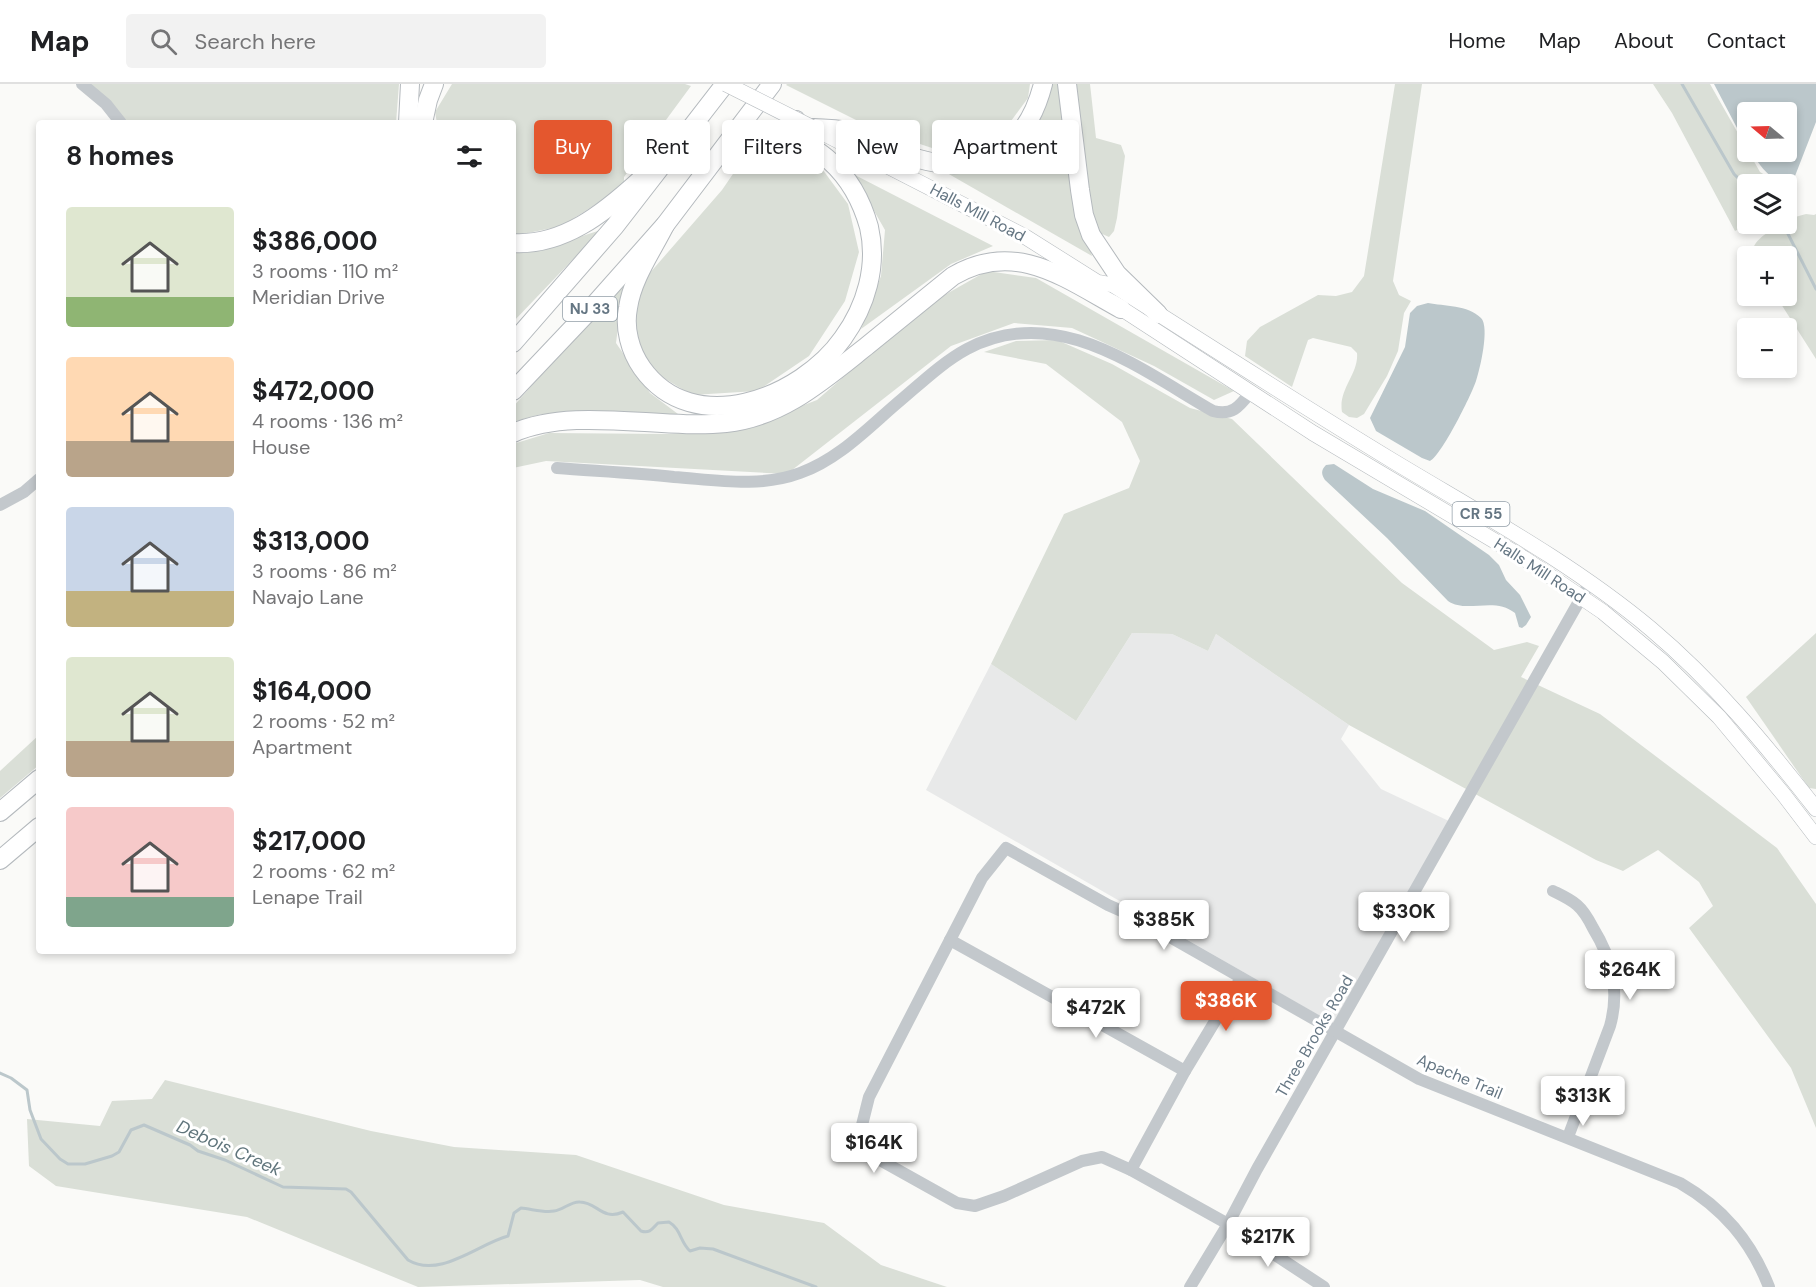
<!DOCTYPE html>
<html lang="en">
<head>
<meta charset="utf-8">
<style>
	body { margin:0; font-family:"DM Sans",sans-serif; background:#f2f2f2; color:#202124; height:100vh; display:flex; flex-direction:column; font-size:22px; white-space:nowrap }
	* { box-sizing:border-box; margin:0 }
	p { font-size:20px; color:#757577 }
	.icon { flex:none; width:33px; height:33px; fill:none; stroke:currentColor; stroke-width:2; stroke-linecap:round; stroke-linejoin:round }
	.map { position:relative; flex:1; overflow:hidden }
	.sheet { position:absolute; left:36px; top:36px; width:480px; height:834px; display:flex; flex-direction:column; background:#fff; border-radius:6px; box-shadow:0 3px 9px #0003 }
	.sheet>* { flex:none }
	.hud { position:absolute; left:534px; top:36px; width:570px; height:54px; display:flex; gap:12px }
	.needle { width:39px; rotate:289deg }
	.fabs { position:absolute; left:1737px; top:18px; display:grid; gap:12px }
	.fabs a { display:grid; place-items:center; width:60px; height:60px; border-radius:6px; background:#fff; box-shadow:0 3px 9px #0003; font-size:30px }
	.price { position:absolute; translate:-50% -51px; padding:0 14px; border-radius:6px; background:#fff; color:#222; font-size:20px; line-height:39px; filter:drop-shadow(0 2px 3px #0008) }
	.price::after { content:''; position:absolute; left:50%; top:36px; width:18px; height:14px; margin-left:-9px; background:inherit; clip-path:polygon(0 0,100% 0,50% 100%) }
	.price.selected { background:#e4572e; color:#fff }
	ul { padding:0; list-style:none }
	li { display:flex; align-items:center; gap:18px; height:150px; padding:0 30px }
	li span { display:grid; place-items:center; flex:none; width:168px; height:120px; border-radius:6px; color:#555 }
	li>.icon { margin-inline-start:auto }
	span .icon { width:72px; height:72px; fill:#fffc; stroke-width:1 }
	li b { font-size:26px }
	h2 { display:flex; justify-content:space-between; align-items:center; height:72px; padding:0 30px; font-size:26px }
	.tag { padding:0 21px; border-radius:6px; background:#fff; box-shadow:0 3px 9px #0003; font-size:21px; line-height:54px }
	.tag.selected { background:#e4572e; color:#fff }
	header { display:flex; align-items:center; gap:36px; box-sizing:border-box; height:84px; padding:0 30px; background:#fff; border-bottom:2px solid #e0e0e0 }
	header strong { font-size:28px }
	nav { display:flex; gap:33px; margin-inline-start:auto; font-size:21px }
	.search { width:420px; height:54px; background:#f2f2f2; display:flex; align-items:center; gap:15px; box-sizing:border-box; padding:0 21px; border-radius:6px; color:#757577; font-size:22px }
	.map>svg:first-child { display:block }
	.built { fill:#e8e9e9 }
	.green { fill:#dadfd7 }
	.water { fill:#bbc7cb }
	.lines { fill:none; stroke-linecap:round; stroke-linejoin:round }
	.stream { stroke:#bbc7cb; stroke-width:3 }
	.major-casing { stroke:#b5babe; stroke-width:16 }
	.highway-casing { stroke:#b4b9bd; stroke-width:20 }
	.minor { stroke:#c3c8cc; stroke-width:12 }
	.major { stroke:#fff; stroke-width:15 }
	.highway { stroke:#fff; stroke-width:18 }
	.major-bridge-casing { stroke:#b5babe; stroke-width:16; stroke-linecap:butt }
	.major-bridge { stroke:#fff; stroke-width:15 }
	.labels { text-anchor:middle; stroke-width:6; stroke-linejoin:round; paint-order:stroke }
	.shield { fill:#fff; stroke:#939fa8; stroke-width:1.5 }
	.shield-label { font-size:15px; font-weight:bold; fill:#657683 }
	.street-label { font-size:16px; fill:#657683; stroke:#fff }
	.water-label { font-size:18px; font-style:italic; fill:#60757c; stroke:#fff }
</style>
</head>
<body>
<header>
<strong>Map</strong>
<div class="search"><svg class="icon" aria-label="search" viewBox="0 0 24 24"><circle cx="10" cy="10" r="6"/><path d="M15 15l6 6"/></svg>Search here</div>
<nav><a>Home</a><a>Map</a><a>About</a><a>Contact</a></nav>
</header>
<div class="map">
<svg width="1816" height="1203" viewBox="0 0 1816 1203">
	<rect width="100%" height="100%" fill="#fafaf8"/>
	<!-- built -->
	<path class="built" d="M1132 549 1172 550 1208 567 1216 550 1349 641 1341 655 1381 705 1451 738 1334 940 926 706 991 580 1076 637Z"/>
	<!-- green -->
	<g class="green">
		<path d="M80 0H399L396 39H122Z"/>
		<path d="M452 0H685L691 2 624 93V102L562 142 513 152V39H437L435 28Z"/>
		<path d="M787 0H1030L1028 14 992 63 947 69 872 44 786 1Z"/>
		<path d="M1047 0H1058L1067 84 1092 172 947 89 1024 61Z"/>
		<path d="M1073 0H1090L1096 54 1121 61 1125 72 1117 134 1114 147 1109 153 1100 149 1092 136Z"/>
		<path d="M1395 0H1422L1393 197 1399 211 1411 217 1404 229 1398 267 1387 292 1364 330 1357 334 1349 333 1342 328C1338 305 1359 290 1357 269L1351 263 1313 254 1308 256 1292 303 1245 272 1247 257 1260 243 1318 211 1336 212 1352 208 1364 192Z"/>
		<path d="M1653 0H1710L1760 88 1779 100H1748V140H1749L1735 147 1672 29Z"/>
		<path d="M763 46 817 78 848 120 859 168 845 217 809 272 757 307 692 311 652 287 635 260 634 224 642 198 722 106Z"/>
		<path d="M853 90 993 162 951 180 861 245 881 192 885 146Z"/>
		<path d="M1806 130 1814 131 1816 130V275L1776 212H1786V172H1752C1751 156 1769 148 1781 140H1786L1788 135Z"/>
		<path d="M601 146 513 238V165L557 160Z"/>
		<path d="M987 187 1036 194 1234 307 1214 316 1154 282 1072 244 1014 239 951 262 787 390 546 377 513 384V360L549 349 668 350 739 346 817 316 925 222Z"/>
		<path d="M624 196 616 259 650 309 682 333 541 330 513 338V323Z"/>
		<path d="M1057 256 1112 280 1190 324 1232 335 1402 499 1494 566 1527 558 1539 562 1521 593 1600 630 1777 764 1816 820V1044L1791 984 1689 844 1713 822 1699 798 1658 766 1623 787 1596 776 1349 641 1216 550 1208 567 1172 550 1132 549 1076 637 991 580 1064 430 1129 404 1140 377 1122 338 1046 280 984 268 1016 257Z"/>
		<path d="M1816 549V705L1809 704 1746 613Z"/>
		<path d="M39 651V681L0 714V687Z"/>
		<path d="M165 996 371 1047 454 1063 576 1071 724 1121 824 1139 881 1181 947 1203H663L640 1196 418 1203 247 1133 56 1102 29 1082 27 1035 100 1042 112 1017 152 1015Z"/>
	</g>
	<!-- water -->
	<g class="water">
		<path d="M1714 0H1816V38L1795 92 1790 98C1771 100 1760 81 1751 68H1786V28H1748L1747 63Z"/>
		<path d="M1428 219C1444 222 1468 221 1481 234 1490 243 1480 285 1476 297 1471 312 1441 372 1430 377L1422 374 1376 347 1370 334 1405 263 1410 229 1417 222Z"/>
		<path d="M1334 380 1373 405 1425 427 1489 471 1499 481 1506 496 1520 511 1531 533 1526 541 1522 544 1519 543 1515 529C1494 512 1467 530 1448 517L1387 454 1325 396C1321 390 1321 386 1326 381Z"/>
	</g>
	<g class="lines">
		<!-- stream -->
		<g class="stream">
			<path d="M1682 0 1734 90 1748 104"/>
			<path d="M1781 140 1785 144 1816 205"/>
			<path d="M0 989 11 994 27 1006 30 1026 41 1055 60 1075 68 1080H85L112 1072 119 1068 131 1046 144 1041 190 1061 198 1067 225 1076 283 1103 346 1105 351 1108 408 1176C440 1195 478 1160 508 1152L514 1129 521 1124C532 1125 544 1129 554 1127 563 1126 571 1117 580 1118 597 1118 602 1137 623 1128L641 1147C650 1150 653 1144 658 1139L669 1138C681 1145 680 1158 690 1167L700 1164 713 1165 816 1203"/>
		</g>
		<defs>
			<g id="major">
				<path d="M815 45 1024 152 1097 198 1113 201C1206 260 1299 320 1393 377 1481 430 1572 479 1651 545 1714 598 1766 661 1816 725"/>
				<path d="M1113 219 1313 349 1525 475 1603 528 1663 578 1719 633 1784 711 1816 753"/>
			</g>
			<g id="highway">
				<path d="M1067 0 1080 106 1084 131 1091 151 1117 190 1158 230"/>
				<path d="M408 39 410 0"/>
				<path d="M423 39 428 16 434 0"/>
				<path d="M813 44C827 45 845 45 859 49 879 56 898 69 919 75 982 93 1027 63 1043 0"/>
				<path d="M665 141C652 167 632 195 628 224 624 244 630 267 642 284 693 356 801 314 843 254 866 222 878 182 869 143 862 118 849 94 830 77 824 71 815 66 809 60 804 53 800 43 796 36"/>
				<path d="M513 159C563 162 604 129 639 97"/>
				<path d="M513 259 615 142 725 0"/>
				<path d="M513 307 587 229 665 141 772 0"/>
				<path d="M513 349C575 322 659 346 726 339 783 333 825 295 868 261 896 238 925 215 953 192 1016 155 1066 195 1121 225"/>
				<path d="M0 728 39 695"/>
				<path d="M0 776 39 743"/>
			</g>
		</defs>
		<!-- major casing -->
		<use href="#major" class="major-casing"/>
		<!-- highway casing -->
		<use href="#highway" class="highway-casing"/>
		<!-- minor -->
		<g class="minor">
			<path d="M82 0 106 20 121 39"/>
			<path d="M557 384C596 387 635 389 674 393 716 396 760 404 800 389 837 376 866 346 895 321 918 302 941 279 967 265 1056 218 1138 284 1213 327 1232 332 1239 323 1250 309"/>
			<path d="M0 421 24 408 39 395"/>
			<path d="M1553 807C1561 811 1570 815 1577 821 1584 827 1589 836 1593 844 1612 875 1620 906 1610 942L1568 1053"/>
			<path d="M950 856 1185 987 1131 1086"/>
			<path d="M1185 987 1241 894"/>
			<path d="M1190 1203 1228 1140 1257 1085 1590 498"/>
			<path d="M1324 1203 1228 1140 1131 1086 1102 1073 1082 1077 1004 1112 975 1122 957 1119 880 1076 860 1049 869 1013 982 794 1006 764 1108 821 1135 833 1419 995 1680 1099C1723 1124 1751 1157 1769 1203"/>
		</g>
		<!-- major -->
		<use href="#major" class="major"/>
		<!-- highway -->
		<use href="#highway" class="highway"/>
		<defs>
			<path id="major-bridge" d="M726 0 813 44"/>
		</defs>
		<!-- major-bridge casing -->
		<use href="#major-bridge" class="major-bridge-casing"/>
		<!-- major-bridge -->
		<use href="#major-bridge" class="major-bridge"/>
	</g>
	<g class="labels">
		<!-- shield labels -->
		<g class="shield">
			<rect x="563" y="213" width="54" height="24" rx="4.5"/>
			<rect x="1452.5" y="418" width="57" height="24" rx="4.5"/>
		</g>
		<g class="shield-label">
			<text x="590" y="230">NJ 33</text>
			<text x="1481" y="435">CR 55</text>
		</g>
		<!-- street labels -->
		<g class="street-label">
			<text transform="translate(978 128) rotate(28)" y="6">Halls Mill Road</text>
			<text transform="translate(1540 486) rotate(33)" y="6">Halls Mill Road</text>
			<text transform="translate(1314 952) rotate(-60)" y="6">Three Brooks Road</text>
			<text transform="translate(1460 992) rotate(23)" y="6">Apache Trail</text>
		</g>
		<!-- water labels -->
		<g class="water-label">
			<text transform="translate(229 1064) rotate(24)" y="6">Debois Creek</text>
		</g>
	</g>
</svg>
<div class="fabs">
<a><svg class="needle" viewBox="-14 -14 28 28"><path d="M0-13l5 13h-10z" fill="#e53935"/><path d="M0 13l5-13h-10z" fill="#757577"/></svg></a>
<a><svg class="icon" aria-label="layers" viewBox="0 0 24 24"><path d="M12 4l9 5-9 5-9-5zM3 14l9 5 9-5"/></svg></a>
<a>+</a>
<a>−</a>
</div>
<b class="price" style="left:1404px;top:859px">$330K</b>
<b class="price" style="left:1164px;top:867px">$385K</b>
<b class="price" style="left:1630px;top:917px">$264K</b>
<b class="price selected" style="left:1226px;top:948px">$386K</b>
<b class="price" style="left:1096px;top:955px">$472K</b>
<b class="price" style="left:1583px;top:1043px">$313K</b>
<b class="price" style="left:874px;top:1090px">$164K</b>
<b class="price" style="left:1268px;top:1184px">$217K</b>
<div class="hud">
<a class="tag selected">Buy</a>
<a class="tag">Rent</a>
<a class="tag">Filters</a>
<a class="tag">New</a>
<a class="tag">Apartment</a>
</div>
<section class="sheet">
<h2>8 homes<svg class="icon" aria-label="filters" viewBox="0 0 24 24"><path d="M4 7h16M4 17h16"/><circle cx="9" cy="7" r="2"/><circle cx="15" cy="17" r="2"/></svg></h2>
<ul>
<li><span style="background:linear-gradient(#dfe7d0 75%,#8fb573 0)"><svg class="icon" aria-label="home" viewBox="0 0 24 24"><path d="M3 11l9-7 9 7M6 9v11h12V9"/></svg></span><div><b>$386,000</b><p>3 rooms · 110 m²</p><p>Meridian Drive</p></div></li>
<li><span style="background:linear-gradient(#ffd9b3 70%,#b9a48a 0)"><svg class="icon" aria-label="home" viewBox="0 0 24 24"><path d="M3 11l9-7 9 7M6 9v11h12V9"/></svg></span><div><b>$472,000</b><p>4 rooms · 136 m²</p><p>House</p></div></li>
<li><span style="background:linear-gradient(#c9d6e8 70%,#c2b280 0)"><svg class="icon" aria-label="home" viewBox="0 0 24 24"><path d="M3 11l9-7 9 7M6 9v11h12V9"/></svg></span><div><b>$313,000</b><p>3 rooms · 86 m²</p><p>Navajo Lane</p></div></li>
<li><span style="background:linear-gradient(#dfe7d0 70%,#b9a48a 0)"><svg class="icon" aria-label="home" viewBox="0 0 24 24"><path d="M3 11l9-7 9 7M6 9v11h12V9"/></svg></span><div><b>$164,000</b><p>2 rooms · 52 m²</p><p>Apartment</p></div></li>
<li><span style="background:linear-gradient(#f6c9c9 75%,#7fa58c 0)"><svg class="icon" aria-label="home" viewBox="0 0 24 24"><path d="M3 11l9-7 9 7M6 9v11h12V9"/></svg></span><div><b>$217,000</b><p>2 rooms · 62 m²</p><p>Lenape Trail</p></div></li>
</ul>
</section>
</div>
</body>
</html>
